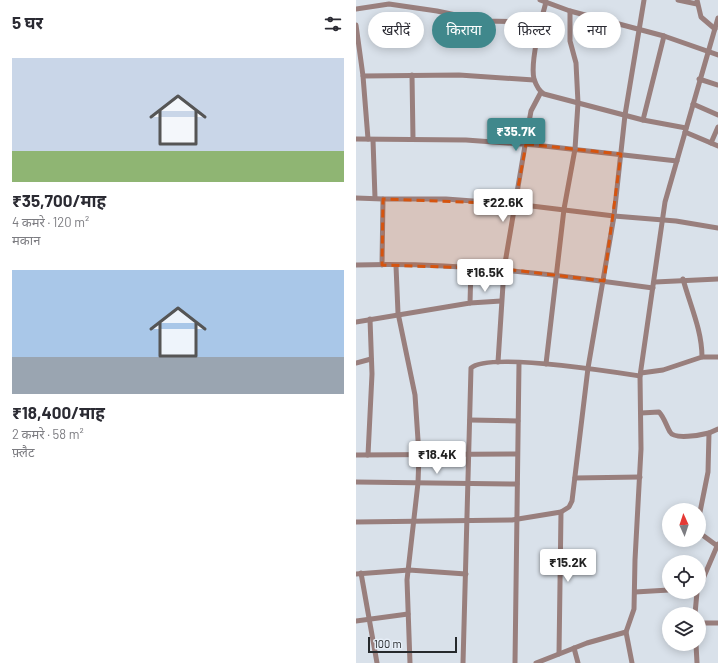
<!DOCTYPE html>
<html lang="hi">
<head>
<meta charset="utf-8">
<style>
	body { margin:0; font-family:Barlow,"Noto Sans Devanagari",sans-serif; background:#f7f7f7; color:#2b2b33; height:100vh; display:flex; flex-direction:column; font-size:15px; white-space:nowrap }
	* { box-sizing:border-box; margin:0 }
	p { font-size:13px; color:#7c7c81 }
	.icon { flex:none; width:22px; height:22px; fill:none; stroke:currentColor; stroke-width:2; stroke-linecap:round; stroke-linejoin:round }
	.map { position:relative; flex:1; overflow:hidden }
	.drawer { display:flex; flex-direction:column; background:#fff; width:356px }
	.drawer>* { flex:none }
	.guide { position:absolute; left:12px; top:12px; width:290px; height:36px; display:flex; gap:8px }
	.needle { width:26px; rotate:357deg }
	.controls { position:absolute; left:306px; top:503px; display:grid; gap:8px }
	.controls a { display:grid; place-items:center; width:44px; height:44px; border-radius:50%; background:#fff; box-shadow:0 2px 10px #0003; font-size:20px }
	.scale { position:absolute; left:12px; bottom:10px; width:89px; box-sizing:border-box; padding-left:4px; border:2px solid #26292c; border-top:0; font-size:11px; line-height:14px; white-space:nowrap; color:#26292c; -webkit-text-stroke:3px #e6eef7; paint-order:stroke }
	.price { position:absolute; translate:-50% -34px; padding:0 9px; border-radius:4px; background:#fff; color:#222; font-size:13px; line-height:26px; filter:drop-shadow(0 1px 2px #0008) }
	.price::after { content:''; position:absolute; left:50%; top:24px; width:12px; height:9px; margin-left:-6px; background:inherit; clip-path:polygon(0 0,100% 0,50% 100%) }
	.price.selected { background:#40888c; color:#fff }
	ul { padding:0; list-style:none }
	li { display:grid; align-content:center; gap:8px; height:212px; padding:0 12px }
	li span { display:grid; place-items:center; height:124px; border-radius:0px; color:#555 }
	li>.icon { margin-inline-start:auto }
	span .icon { width:72px; height:72px; fill:#fffc; stroke-width:1 }
	li b { font-size:17px }
	h2 { display:flex; justify-content:space-between; align-items:center; height:48px; padding:0 12px; font-size:17px }
	.pill { padding:0 14px; border-radius:18px; background:#fff; box-shadow:0 2px 10px #0003; font-size:14px; line-height:36px }
	.pill.selected { background:#40888c; color:#fff }
	main { display:flex; flex:1; min-height:0 }
	.map>svg:first-child { display:block }
	.lines { fill:none; stroke-linecap:round; stroke-linejoin:round }
	.street { stroke:#997f7d; stroke-width:5 }
	.marked { fill:#d5540f; fill-opacity:0.2; stroke:#d5540f; stroke-width:3; stroke-dasharray:8 5; stroke-linejoin:round }
</style>
</head>
<body>
<main>
<section class="drawer">
<h2>5 घर<svg class="icon" aria-label="filters" viewBox="0 0 24 24"><path d="M4 7h16M4 17h16"/><circle cx="9" cy="7" r="2"/><circle cx="15" cy="17" r="2"/></svg></h2>
<ul>
<li><span style="background:linear-gradient(#c9d6e8 75%,#8fb573 0)"><svg class="icon" aria-label="home" viewBox="0 0 24 24"><path d="M3 11l9-7 9 7M6 9v11h12V9"/></svg></span><div><b>₹35,700/माह</b><p>4 कमरे · 120 m²</p><p>मकान</p></div></li>
<li><span style="background:linear-gradient(#a9c7e8 70%,#9aa5b1 0)"><svg class="icon" aria-label="home" viewBox="0 0 24 24"><path d="M3 11l9-7 9 7M6 9v11h12V9"/></svg></span><div><b>₹18,400/माह</b><p>2 कमरे · 58 m²</p><p>फ़्लैट</p></div></li>
</ul>
</section>
<div class="map">
<svg width="362" height="663" viewBox="0 0 362 663">
	<rect width="100%" height="100%" fill="#d9e1ea"/>
	<g class="lines">
		<!-- street -->
		<g class="street">
			<path d="M184 0 214 11 308 36 362 55"/>
			<path d="M322 0 341 4"/>
			<path d="M341 0 345 17 359 29"/>
			<path d="M190 2C185 19 174 63 178 79 180 85 183 91 188 94L287 120 330 128"/>
			<path d="M0 9 33 4 81 11 128 21 185 22"/>
			<path d="M0 25 7 76 12 139"/>
			<path d="M56 75 57 139"/>
			<path d="M7 76 103 75 178 80"/>
			<path d="M343 79 362 85"/>
			<path d="M337 104 362 115"/>
			<path d="M287 120 308 36"/>
			<path d="M329 132 362 146"/>
			<path d="M0 139 110 140 179 145 321 161"/>
			<path d="M17 140 19 198"/>
			<path d="M355 143 362 127"/>
			<path d="M0 198 27 199H90L159 204 258 216 320 221 362 228"/>
			<path d="M0 265C101 262 197 274 297 288"/>
			<path d="M26 265 27 199"/>
			<path d="M40 266 42 313 59 395 63 455 62 483 51 580 54 663"/>
			<path d="M299 282 362 279"/>
			<path d="M114 303 145 301"/>
			<path d="M0 322 114 303 115 267"/>
			<path d="M346 357H362"/>
			<path d="M142 362 148 269 173 122 175 111 185 92"/>
			<path d="M0 363 15 359"/>
			<path d="M190 364 208 209 219 149 222 103 220 63 214 41V11"/>
			<path d="M285 373 307 370 346 357C346 330 334 305 327 279"/>
			<path d="M285 413 303 412C308 417 310 425 314 432 318 440 345 435 353 433L352 472 343 517"/>
			<path d="M114 420 162 421"/>
			<path d="M353 433 362 429"/>
			<path d="M0 455 161 454"/>
			<path d="M12 455 16 374 14 319"/>
			<path d="M219 478 284 477"/>
			<path d="M0 482 161 484"/>
			<path d="M0 522 156 520 205 512 213 507 216 501 232 368 258 216 269 115 288 0"/>
			<path d="M343 528 345 534 360 545"/>
			<path d="M5 573 21 663"/>
			<path d="M0 574 53 570 110 574"/>
			<path d="M343 588 362 544"/>
			<path d="M279 592 313 590"/>
			<path d="M339 614 341 592"/>
			<path d="M0 621 52 614"/>
			<path d="M343 623H362"/>
			<path d="M340 644 341 663"/>
			<path d="M218 648 222 663"/>
			<path d="M203 654 205 512"/>
			<path d="M107 663 115 368C132 352 258 372 284 376"/>
			<path d="M159 663 163 363"/>
			<path d="M180 663 231 643 270 632"/>
			<path d="M276 663 270 632 278 609 279 560 285 449 284 376 309 202 362 18"/>
		</g>
	</g>
	<!-- marked area -->
	<path class="marked" d="M170 144 265 154 248 281 148 269 26 265 27 199 159 204Z"/>
</svg>
<div class="controls">
<a><svg class="needle" viewBox="-14 -14 28 28"><path d="M0-13l5 13h-10z" fill="#e53935"/><path d="M0 13l5-13h-10z" fill="#7c7c81"/></svg></a>
<a><svg class="icon" aria-label="locate" viewBox="0 0 24 24"><circle cx="12" cy="12" r="6"/><path d="M12 2v4M12 18v4M2 12h4M18 12h4"/></svg></a>
<a><svg class="icon" aria-label="layers" viewBox="0 0 24 24"><path d="M12 4l9 5-9 5-9-5zM3 14l9 5 9-5"/></svg></a>
</div>
<div class="scale">100 m</div>
<b class="price selected" style="left:160px;top:152px">₹35.7K</b>
<b class="price" style="left:147px;top:223px">₹22.6K</b>
<b class="price" style="left:129px;top:293px">₹16.5K</b>
<b class="price" style="left:81px;top:475px">₹18.4K</b>
<b class="price" style="left:212px;top:583px">₹15.2K</b>
<div class="guide">
<a class="pill">खरीदें</a>
<a class="pill selected">किराया</a>
<a class="pill">फ़िल्टर</a>
<a class="pill">नया</a>
</div>
</div>
</main>
</body>
</html>
